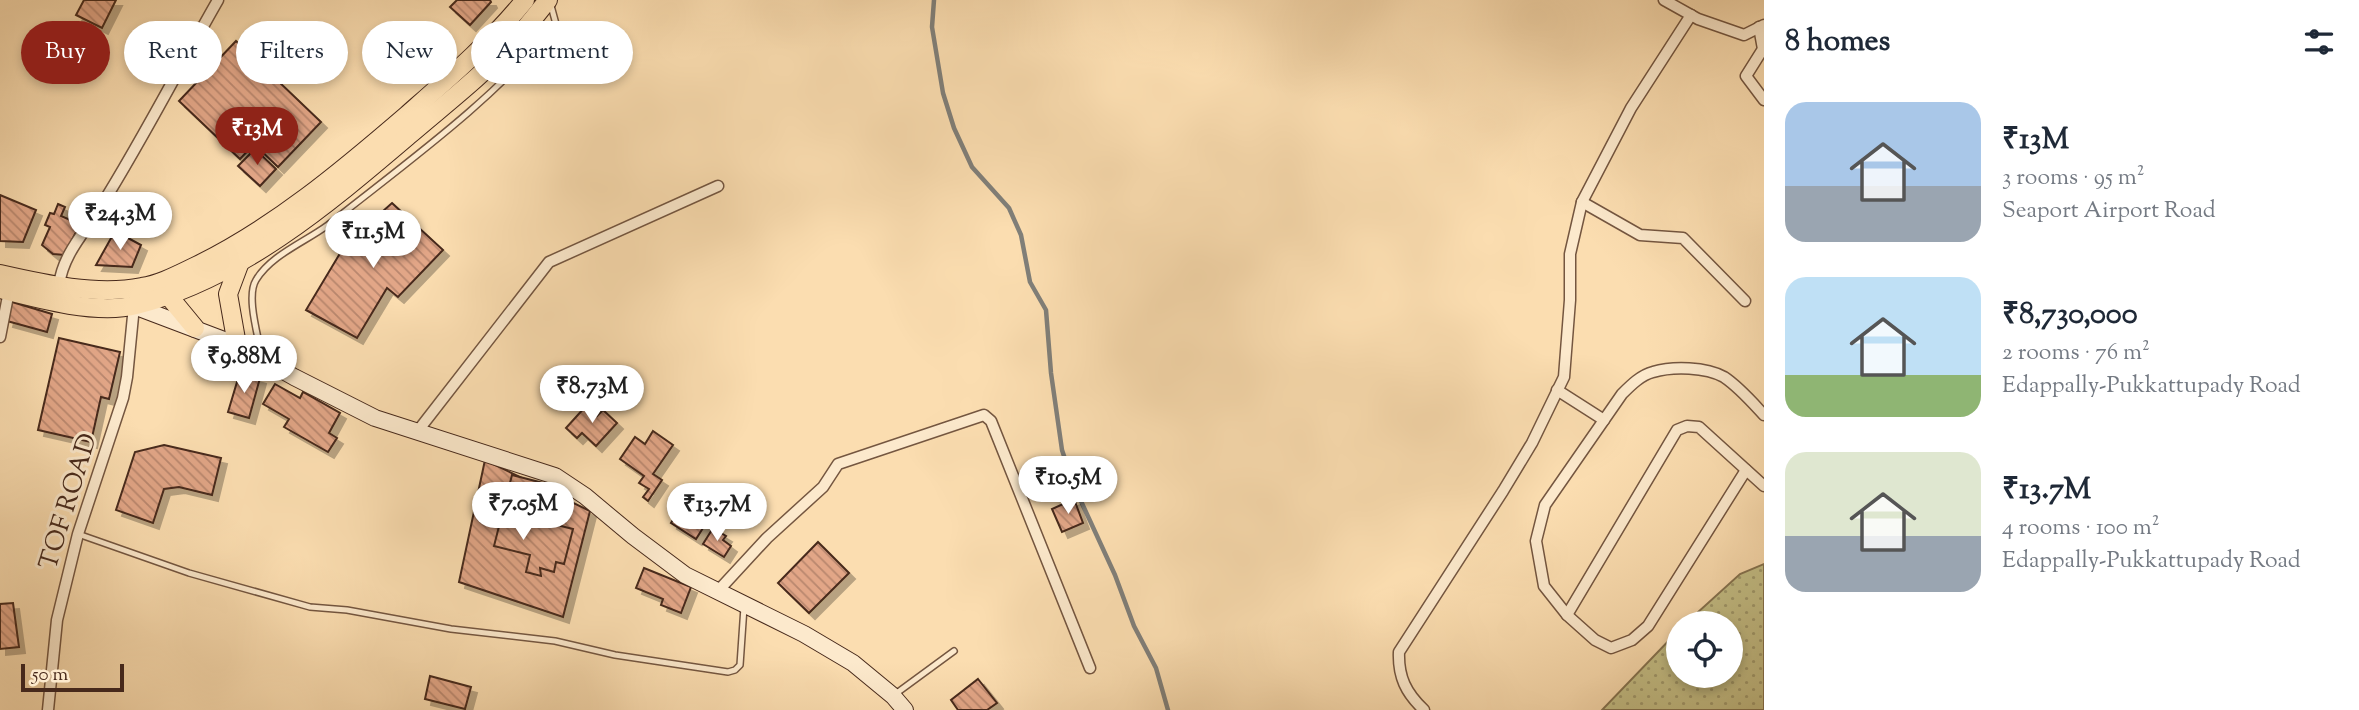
<!DOCTYPE html>
<html lang="en">
<head>
<meta charset="utf-8">
<style>
	body { margin:0; font-family:"Sorts Mill Goudy",serif; background:#f6f6f7; color:#1f2937; height:100vh; display:flex; flex-direction:column; font-size:26px; white-space:nowrap }
	* { box-sizing:border-box; margin:0 }
	p { font-size:23px; color:#747a83 }
	.icon { flex:none; width:38px; height:38px; fill:none; stroke:currentColor; stroke-width:2; stroke-linecap:round; stroke-linejoin:round }
	.map { position:relative; flex:1; overflow:hidden }
	.side { display:flex; flex-direction:column; background:#fff; width:595px }
	.side>* { flex:none }
	.guide { position:absolute; left:21px; top:21px; width:665px; height:63px; display:flex; gap:14px }
	.controls { position:absolute; left:1666px; top:611px; display:grid; gap:14px }
	.controls a { display:grid; place-items:center; width:77px; height:77px; border-radius:50%; background:#fff; box-shadow:0 4px 10px #0003; font-size:35px }
	.scale { position:absolute; left:21px; bottom:18px; width:103px; box-sizing:border-box; padding-left:7px; border:4px solid #47291b; border-top:0; font-size:19px; line-height:24px; white-space:nowrap; color:#47291b; -webkit-text-stroke:5px #fce9cc; paint-order:stroke }
	.price { position:absolute; translate:-50% -60px; padding:0 16px; border-radius:24px; background:#fff; color:#222; font-size:23px; line-height:46px; filter:drop-shadow(0 2px 4px #0008) }
	.price::after { content:''; position:absolute; left:50%; top:42px; width:21px; height:16px; margin-left:-10px; background:inherit; clip-path:polygon(0 0,100% 0,50% 100%) }
	.price.active { background:#8f2418; color:#fff }
	ul { padding:0; list-style:none }
	li { display:flex; align-items:center; gap:21px; height:175px; padding:0 21px }
	li span { display:grid; place-items:center; flex:none; width:196px; height:140px; border-radius:21px; color:#555 }
	li>.icon { margin-inline-start:auto }
	span .icon { width:84px; height:84px; fill:#fffc; stroke-width:1 }
	li b { font-size:30px }
	h2 { display:flex; justify-content:space-between; align-items:center; height:84px; padding:0 21px; font-size:30px }
	.tag { padding:0 24px; border-radius:32px; background:#fff; box-shadow:0 4px 10px #0003; font-size:24px; line-height:63px }
	.tag.active { background:#8f2418; color:#fff }
	main { display:flex; flex:1; min-height:0 }
	.map>svg:first-child { display:block }
	.grass { fill:url(#grass-dots); stroke:#867451; stroke-width:2 }
	.lines { fill:none; stroke-linecap:round; stroke-linejoin:round }
	.stream { stroke:#807f79; stroke-width:4.5 }
	.building { fill:url(#building-back-hatch); stroke:#47291b; stroke-width:2; filter:url(#shadow) }
	.service-casing { stroke:#745640; stroke-width:8 }
	.minor-casing { stroke:#745640; stroke-width:13 }
	.secondary-casing { stroke:#47291b; stroke-width:18 }
	.primary-casing { stroke:#47291b; stroke-width:20 }
	.service { stroke:#fce9cc; stroke-width:5 }
	.minor { stroke:#fce9cc; stroke-width:10 }
	.secondary { stroke:#fce9cc; stroke-width:16 }
	.primary { stroke:#fbddb0; stroke-width:18 }
	.labels { text-anchor:middle; stroke-width:6; stroke-linejoin:round; paint-order:stroke }
	.street-label { font-size:26px; fill:#47291b; stroke:#fce9cc }
</style>
</head>
<body>
<main>
<div class="map">
<svg width="1764" height="710" viewBox="0 0 1764 710">
	<defs>
		<pattern id="grass-dots" width="8" height="8" patternUnits="userSpaceOnUse" patternTransform="scale(1.75)"><rect width="8" height="8" fill="#c4bf87"/><path d="M2 2h.1M6 6h.1" fill="none" stroke="#a19b6e" stroke-width="1.8" stroke-linecap="round"/></pattern>
		<pattern id="building-back-hatch" width="6" height="6" patternUnits="userSpaceOnUse" patternTransform="scale(1.75)"><rect width="6" height="6" fill="#e2a687"/><path d="M-1 5l2 2M0 0l6 6M5-1l2 2" fill="none" stroke="#b9876e"/></pattern>
		<filter id="shadow"><feDropShadow dx="6" dy="6" stdDeviation="0" flood-color="#0004"/></filter>
	</defs>
	<rect width="100%" height="100%" fill="#fbddb0"/>
	<filter id="stains"><feTurbulence type="fractalNoise" baseFrequency=".00286" numOctaves="4"/><feColorMatrix values="0 0 0 0 .2 0 0 0 0 .09 0 0 0 0 .02 0 0 0 .5 -.17"/></filter>
	<radialGradient id="worn" r=".72"><stop offset=".6" stop-color="#630" stop-opacity="0"/><stop offset="1" stop-color="#630" stop-opacity=".3"/></radialGradient>
	<!-- grass -->
	<path class="grass" d="M1764 564V710H1602L1678 631V676H1731V623H1686L1740 574Z"/>
	<g class="lines">
		<!-- stream -->
		<path class="stream" d="M934 0 932 27 943 93 954 128 972 167 1009 208 1021 235 1030 282 1046 310 1051 373 1062 450 1074 486 1115 575 1134 626 1156 668 1168 710"/>
	</g>
	<!-- building -->
	<g class="building">
		<path d="M84 0H116L102 28 76 15Z"/>
		<path d="M457 0H490L491 2 470 25 450 7Z"/>
		<path d="M236 41 321 122 278 167 254 144 240 159 179 101Z"/>
		<path d="M255 149 276 169 260 186 238 166Z"/>
		<path d="M0 195 36 210 23 242 0 241Z"/>
		<path d="M392 203 443 250 398 297 387 288 357 338 306 310 345 245Z"/>
		<path d="M58 204 65 207 61 216 82 225 78 235 75 234 65 255 53 254 42 245 50 227 45 225 50 213 54 214Z"/>
		<path d="M115 231 141 245 132 267 96 265Z"/>
		<path d="M12 302 52 314 47 332 7 321Z"/>
		<path d="M59 338 120 352 109 399 101 397 91 442 38 430Z"/>
		<path d="M240 372 260 378 249 418 228 412Z"/>
		<path d="M275 384 300 398 303 392 340 413 329 433 337 438 328 452 284 427 289 419 263 404Z"/>
		<path d="M586 406 597 416 603 410 617 423 596 446 582 433 577 438 566 428Z"/>
		<path d="M653 431 673 445 653 474 662 480 648 501 643 497 649 489 639 483 644 476 620 459 635 437 645 444Z"/>
		<path d="M164 445 221 458 212 495 179 487 164 489 153 523 116 510 135 452Z"/>
		<path d="M485 460 590 511 563 617 459 582Z"/>
		<path d="M512 475 551 485 541 521 573 529 564 564 556 562 554 572 540 568 541 576 526 572 530 555 494 546Z"/>
		<path d="M703 488 715 509 696 539 671 523 692 491 699 495Z"/>
		<path d="M1074 499 1083 523 1062 532 1052 509Z"/>
		<path d="M713 528 726 536 723 540 731 546 724 557 703 544Z"/>
		<path d="M818 542 849 573 809 613 778 583Z"/>
		<path d="M644 568 691 587 681 613 661 605 663 599 636 588Z"/>
		<path d="M13 603 19 647 0 649V604Z"/>
		<path d="M430 676 471 687 465 709 425 699Z"/>
		<path d="M978 679 997 703 987 710H958L951 700Z"/>
	</g>
	<g class="lines">
		<defs>
			<g id="service">
				<path d="M261 353C258 335 246 296 256 280 271 255 305 242 328 225 407 162 492 102 556 24L550 2"/>
				<path d="M78 534 189 573 310 607 347 610 451 629 555 641 615 655 728 672 735 670 740 665 744 607"/>
				<path d="M894 695 954 651"/>
			</g>
			<g id="minor">
				<path d="M1664 0 1698 19 1744 35 1764 25"/>
				<path d="M1759 27 1763 49 1746 76 1764 100"/>
				<path d="M1582 202 1640 235 1683 238 1745 301"/>
				<path d="M59 285C63 254 85 232 101 206 143 139 179 68 218 0"/>
				<path d="M0 337 9 291"/>
				<path d="M1557 390 1604 420"/>
				<path d="M417 432 549 262 718 186"/>
				<path d="M1746 470 1648 626 1632 640 1611 648 1595 640 1567 615 1544 586 1536 541 1545 505 1622 394C1631 385 1641 375 1653 372 1673 366 1706 367 1724 377 1739 387 1752 402 1764 415"/>
				<path d="M718 591 767 538 823 487 838 464 984 415 991 421 1090 668"/>
				<path d="M1567 615 1677 430 1687 426 1699 427 1764 486"/>
				<path d="M48 710 57 620 78 534 123 398 127 377 134 306"/>
				<path d="M1424 710C1406 693 1398 677 1399 652L1503 491 1532 443 1564 377 1570 300V254L1582 202 1631 108 1691 15"/>
			</g>
			<path id="secondary" d="M134 306 237 345 294 377 375 418 555 476 585 496 633 536 685 575 804 634 853 663 893 696 905 710"/>
			<g id="primary">
				<path d="M0 274C44 284 97 296 142 287 161 284 179 274 196 266 274 228 342 171 407 115 449 78 490 43 525 0"/>
				<path d="M162 288 195 328"/>
				<path d="M0 289C38 299 97 315 136 305 240 279 328 204 408 136 444 105 482 76 514 41 526 28 537 14 548 0"/>
				<path d="M237 345 228 294 240 262"/>
			</g>
		</defs>
		<!-- service casing -->
		<use href="#service" class="service-casing"/>
		<!-- minor casing -->
		<use href="#minor" class="minor-casing"/>
		<!-- secondary casing -->
		<use href="#secondary" class="secondary-casing"/>
		<!-- primary casing -->
		<use href="#primary" class="primary-casing"/>
		<!-- service -->
		<use href="#service" class="service"/>
		<!-- minor -->
		<use href="#minor" class="minor"/>
		<!-- secondary -->
		<use href="#secondary" class="secondary"/>
		<!-- primary -->
		<use href="#primary" class="primary"/>
	</g>
	<g class="labels">
		<!-- street labels -->
		<g class="street-label">
			<text transform="translate(67 501) rotate(-73)" y="9">TOF ROAD</text>
		</g>
	</g>
	<rect width="100%" height="100%" filter="url(#stains)"/>
	<rect width="100%" height="100%" fill="url(#worn)"/>
</svg>
<div class="controls">
<a><svg class="icon" aria-label="locate" viewBox="0 0 24 24"><circle cx="12" cy="12" r="6"/><path d="M12 2v4M12 18v4M2 12h4M18 12h4"/></svg></a>
</div>
<div class="scale">50 m</div>
<b class="price active" style="left:257px;top:167px">₹13M</b>
<b class="price" style="left:120px;top:252px">₹24.3M</b>
<b class="price" style="left:373px;top:270px">₹11.5M</b>
<b class="price" style="left:244px;top:395px">₹9.88M</b>
<b class="price" style="left:592px;top:425px">₹8.73M</b>
<b class="price" style="left:1068px;top:516px">₹10.5M</b>
<b class="price" style="left:523px;top:542px">₹7.05M</b>
<b class="price" style="left:717px;top:543px">₹13.7M</b>
<div class="guide">
<a class="tag active">Buy</a>
<a class="tag">Rent</a>
<a class="tag">Filters</a>
<a class="tag">New</a>
<a class="tag">Apartment</a>
</div>
</div>
<section class="side">
<h2>8 homes<svg class="icon" aria-label="filters" viewBox="0 0 24 24"><path d="M4 7h16M4 17h16"/><circle cx="9" cy="7" r="2"/><circle cx="15" cy="17" r="2"/></svg></h2>
<ul>
<li><span style="background:linear-gradient(#a9c7e8 60%,#9aa5b1 0)"><svg class="icon" aria-label="home" viewBox="0 0 24 24"><path d="M3 11l9-7 9 7M6 9v11h12V9"/></svg></span><div><b>₹13M</b><p>3 rooms · 95 m²</p><p>Seaport Airport Road</p></div></li>
<li><span style="background:linear-gradient(#bfe0f5 70%,#8fb573 0)"><svg class="icon" aria-label="home" viewBox="0 0 24 24"><path d="M3 11l9-7 9 7M6 9v11h12V9"/></svg></span><div><b>₹8,730,000</b><p>2 rooms · 76 m²</p><p>Edappally-Pukkattupady Road</p></div></li>
<li><span style="background:linear-gradient(#dfe7d0 60%,#9aa5b1 0)"><svg class="icon" aria-label="home" viewBox="0 0 24 24"><path d="M3 11l9-7 9 7M6 9v11h12V9"/></svg></span><div><b>₹13.7M</b><p>4 rooms · 100 m²</p><p>Edappally-Pukkattupady Road</p></div></li>
</ul>
</section>
</main>
</body>
</html>
